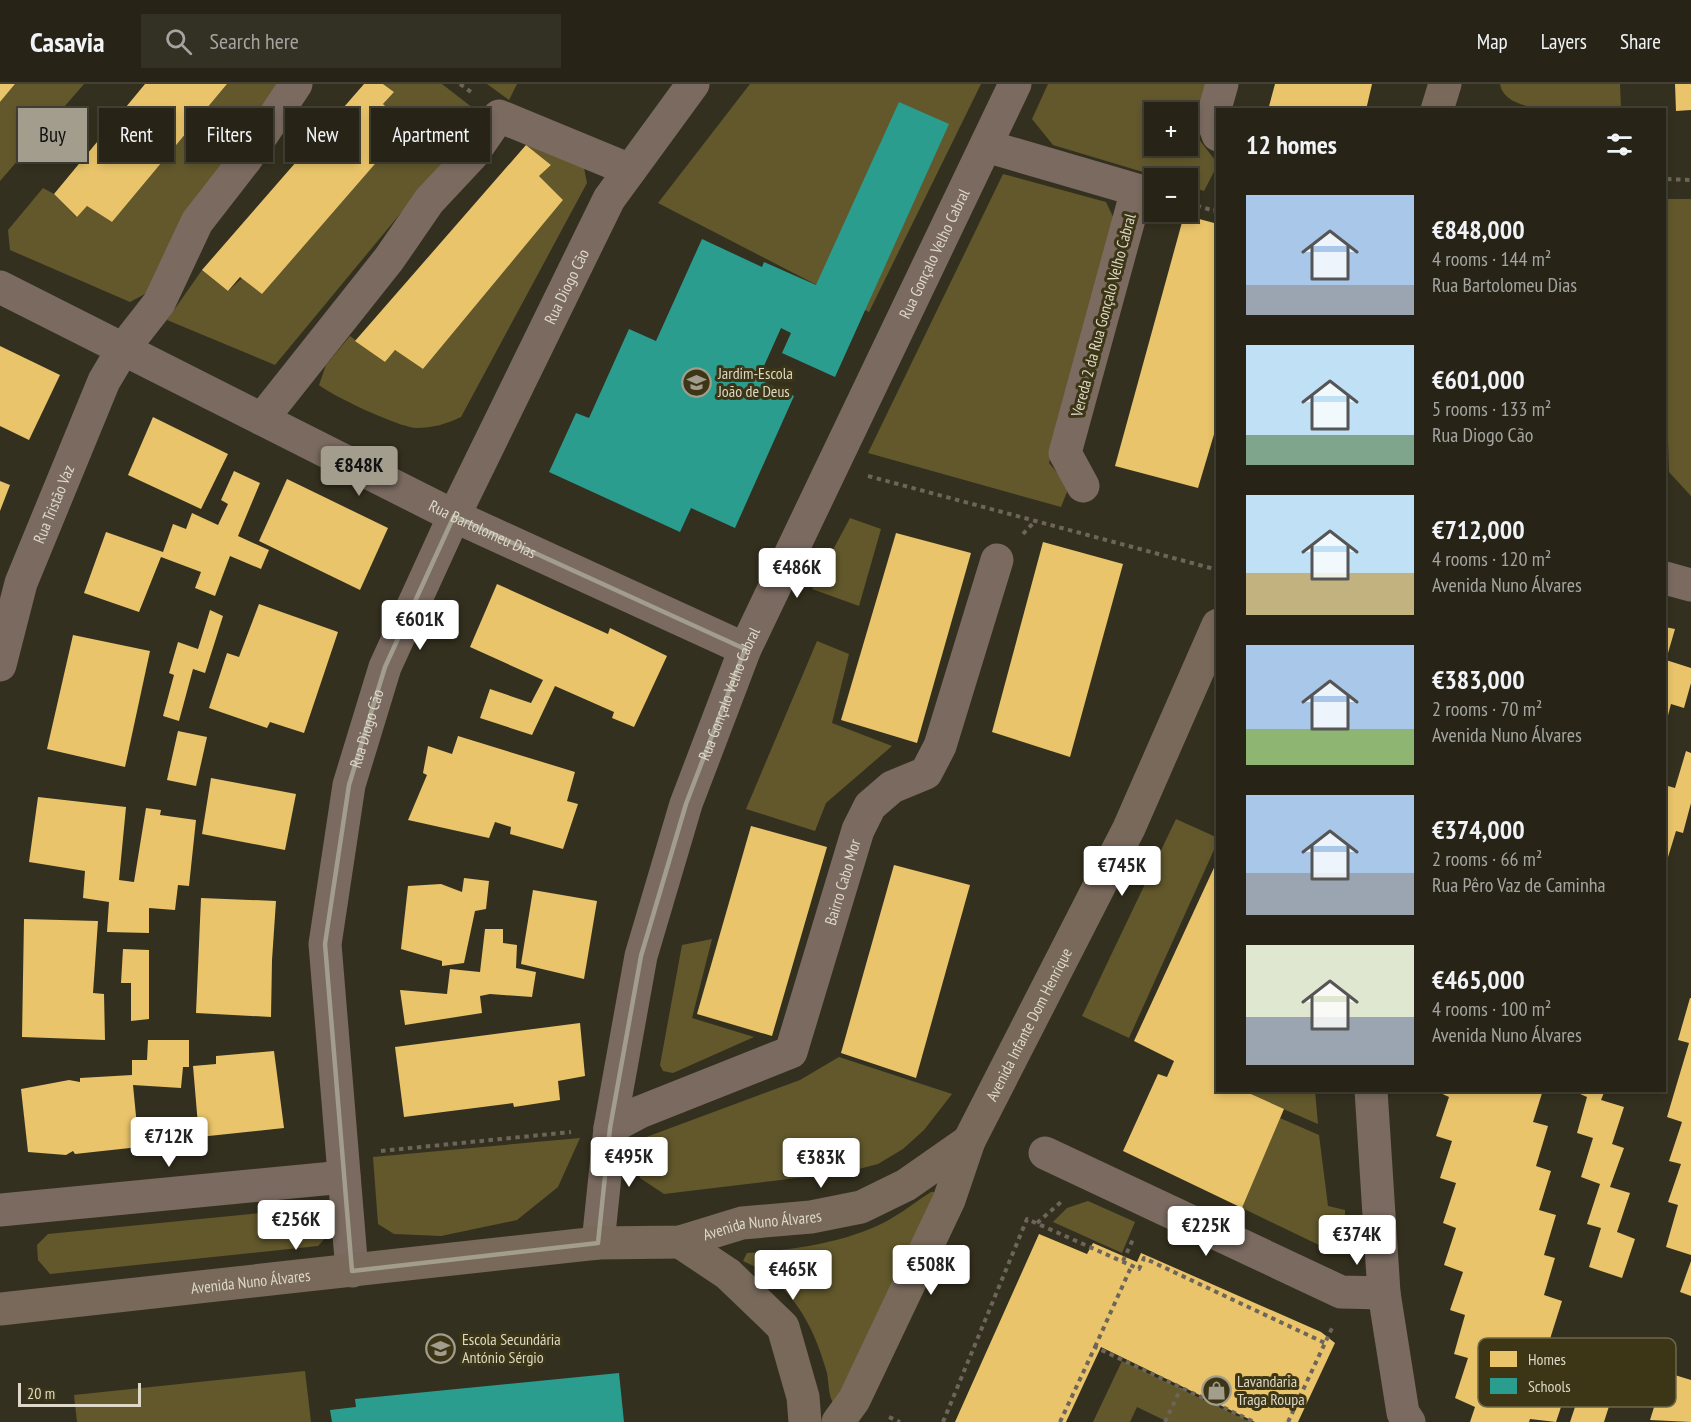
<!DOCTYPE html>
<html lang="en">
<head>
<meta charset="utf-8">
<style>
	body { margin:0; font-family:"PT Sans Narrow",sans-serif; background:#333024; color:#f1f3f6; height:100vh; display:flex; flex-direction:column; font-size:22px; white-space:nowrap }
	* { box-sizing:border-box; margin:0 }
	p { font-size:20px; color:#a4a4a1 }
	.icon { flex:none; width:33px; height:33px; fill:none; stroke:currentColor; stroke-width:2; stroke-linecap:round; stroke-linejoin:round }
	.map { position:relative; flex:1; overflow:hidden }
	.panel { position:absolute; left:1216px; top:24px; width:450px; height:984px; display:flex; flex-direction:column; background:#272417; border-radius:0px; box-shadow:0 3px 9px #0003,0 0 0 2px #434136 }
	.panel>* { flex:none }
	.top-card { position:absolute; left:18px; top:24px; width:570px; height:54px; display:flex; gap:12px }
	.controls { position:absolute; left:1144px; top:18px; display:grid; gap:12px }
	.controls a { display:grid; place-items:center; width:54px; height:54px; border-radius:0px; background:#272417; box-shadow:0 3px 9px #0003,0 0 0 2px #434136; font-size:30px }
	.scale { position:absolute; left:18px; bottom:15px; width:123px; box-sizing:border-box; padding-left:6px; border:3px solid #ddd8c7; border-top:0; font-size:16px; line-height:21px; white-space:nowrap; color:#ddd8c7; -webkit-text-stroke:4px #3d3616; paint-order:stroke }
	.price { position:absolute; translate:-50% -51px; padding:0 14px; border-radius:6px; background:#fff; color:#222; font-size:20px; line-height:39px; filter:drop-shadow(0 2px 3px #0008) }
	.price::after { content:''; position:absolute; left:50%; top:36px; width:18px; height:14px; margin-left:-9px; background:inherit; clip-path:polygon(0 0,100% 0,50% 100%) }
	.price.current { background:#a29d8c; color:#111 }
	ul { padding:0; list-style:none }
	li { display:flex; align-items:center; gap:18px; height:150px; padding:0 30px }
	li span { display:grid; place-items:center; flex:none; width:168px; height:120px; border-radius:0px; color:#555 }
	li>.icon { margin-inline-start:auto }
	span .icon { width:72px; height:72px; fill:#fffc; stroke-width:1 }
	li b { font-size:26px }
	h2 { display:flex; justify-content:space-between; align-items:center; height:72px; padding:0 30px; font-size:26px }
	.chip { padding:0 21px; border-radius:0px; background:#272417; box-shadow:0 3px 9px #0003,0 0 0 2px #434136; font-size:21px; line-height:54px }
	.chip.current { background:#a29d8c; color:#111 }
	header { display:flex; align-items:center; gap:36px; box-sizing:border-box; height:84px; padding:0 30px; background:#272417; border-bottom:2px solid #434136 }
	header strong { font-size:28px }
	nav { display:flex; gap:33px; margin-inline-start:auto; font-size:21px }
	.search { width:420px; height:54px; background:#333024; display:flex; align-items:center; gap:15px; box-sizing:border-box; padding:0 21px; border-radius:0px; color:#a4a4a1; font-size:22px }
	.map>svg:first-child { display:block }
	.green { fill:#62582c; fill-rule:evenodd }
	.homes { fill:#e9c46a }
	.schools { fill:#2a9d8f }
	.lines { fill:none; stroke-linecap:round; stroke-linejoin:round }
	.path { stroke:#6d645a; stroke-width:4; stroke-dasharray:4.5 4.5; stroke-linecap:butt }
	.minor { stroke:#7a6a60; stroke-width:33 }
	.major { stroke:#78695b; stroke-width:33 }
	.marked { fill:none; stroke:#a29d8c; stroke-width:4.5; stroke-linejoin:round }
	.labels { text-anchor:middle; stroke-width:6; stroke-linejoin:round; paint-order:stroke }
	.street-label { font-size:16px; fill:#ddd8c7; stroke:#3d3616 }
	.poi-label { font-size:16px; fill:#ddd8c7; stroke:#3d3616; text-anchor:start }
	.key { fill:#3d3616; stroke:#6d674b; stroke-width:1.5 }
	.key-label { font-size:16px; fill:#ddd8c7 }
</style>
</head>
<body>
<header>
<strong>Casavia</strong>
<div class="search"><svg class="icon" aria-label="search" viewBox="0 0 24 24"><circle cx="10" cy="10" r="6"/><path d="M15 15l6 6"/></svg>Search here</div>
<nav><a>Map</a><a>Layers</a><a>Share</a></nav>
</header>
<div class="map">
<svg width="1691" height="1338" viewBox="0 0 1691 1338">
	<rect width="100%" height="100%" fill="#34301f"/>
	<!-- green -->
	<g class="green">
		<path d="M15 0H84L0 97V18Z"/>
		<path d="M227 0H282L147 209 130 218 10 166 8 146 43 104 54 110 76 133 87 122 112 138Z"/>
		<path d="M383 0H442L482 31 474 49 448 72 275 281 167 236 202 186 228 207 407 43 383 20 394 8Z"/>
		<path d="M487 0H517L509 16Z"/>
		<path d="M750 0H981L869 228 658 119Z"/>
		<path d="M1048 0H1209L1195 50 1218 80 1204 107 1188 102V94H1163L1053 61 1032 35ZM1155 28H1188V62H1155Z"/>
		<path d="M1500 0H1620L1621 25C1594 26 1505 35 1500 0Z"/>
		<path d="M527 56 584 84 587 99 461 333C446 340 433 344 416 344 399 343 334 313 319 301L326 281 350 252 385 278 395 266 423 285 563 116 539 92 551 81 526 61Z"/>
		<path d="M1003 90 1106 118 1115 137 1049 379 1069 403 1061 423 868 369Z"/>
		<path d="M1665 115H1691V412L1669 388 1665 257Z"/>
		<path d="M850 434 881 445 859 522 812 505Z"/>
		<path d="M817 557 849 570 832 639 892 662 826 719 815 747 746 725Z"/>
		<path d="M1176 735 1218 754V757L1129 954 1082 932Z"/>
		<path d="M712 855 692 934 754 953 673 989 663 987 660 981 682 861Z"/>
		<path d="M839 973 952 1010 924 1046 903 1065 878 1080 847 1088 664 1110 640 1094 636 1078 641 1055 800 996Z"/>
		<path d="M1242 1007H1315L1318 1040Z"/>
		<path d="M1280 1034 1319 1051 1328 1122 1345 1126V1141L1340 1159 1319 1161 1242 1124Z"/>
		<path d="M580 1054 558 1103 517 1136 441 1152 394 1150 378 1140 373 1073Z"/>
		<path d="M931 1108H937L834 1320C828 1312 829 1299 827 1289 814 1241 790 1197 743 1177L747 1169C793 1166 852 1158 892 1134 906 1126 918 1116 931 1108Z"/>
		<path d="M1088 1117 1135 1138 1122 1169 1053 1138 1067 1124Z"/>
		<path d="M311 1124 324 1132 331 1148 318 1162 50 1190 38 1176 37 1161 48 1150Z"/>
		<path d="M1122 1277 1250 1338H1168L1137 1323 1130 1338H1093Z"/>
		<path d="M305 1287 311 1338H77L74 1311Z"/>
	</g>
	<!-- homes -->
	<g class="homes">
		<path d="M0 0H15L0 18Z"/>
		<path d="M145 0H227L112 138 87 122 77 133 54 110Z"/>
		<path d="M364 0H383L394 8 383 20 407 43 262 210 240 193 228 207 202 186Z"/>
		<path d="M1275 0H1372L1366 26H1268Z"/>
		<path d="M1675 0H1691V26L1676 27Z"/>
		<path d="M526 61 551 81 539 92 563 116 423 285 395 266 385 278 355 257Z"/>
		<path d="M1184 131 1218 140V337L1198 404 1115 382Z"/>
		<path d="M0 262 60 291 29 356 0 342Z"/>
		<path d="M153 333 228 370 201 425 128 391Z"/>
		<path d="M234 387 260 399 238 452 269 466 261 485 230 472 215 512 195 504 201 488 161 473 139 528 84 509 106 448 163 468 173 440 186 445 192 429 218 441 228 420 221 416Z"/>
		<path d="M287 395 388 444 360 506 259 457Z"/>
		<path d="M0 397 10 401 0 427Z"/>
		<path d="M896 449 971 469 917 659 841 636Z"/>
		<path d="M1043 458 1123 480 1070 673 992 648Z"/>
		<path d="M497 500 608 550 610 544 667 572 634 643 612 634 614 628 555 602 532 651 480 634 490 605 531 619 543 596 470 563Z"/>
		<path d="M259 520 338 548 304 649 270 638 267 644 209 624 227 569 239 573Z"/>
		<path d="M210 526 223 532 205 589 193 585 179 637 163 632 174 591 169 589 178 558 198 565Z"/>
		<path d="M1665 543 1675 545 1666 576 1691 584V599L1684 624 1671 620 1666 639Z"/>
		<path d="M73 551 150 567 125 683 47 665Z"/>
		<path d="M178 647 207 653 196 702 167 696Z"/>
		<path d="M458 652 575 688 567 717 578 720 563 765 510 750 511 743 495 738 489 754 408 736 427 691 423 689 428 662 452 670Z"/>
		<path d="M1686 667 1691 669V719L1683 749 1676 747 1665 783V712L1668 702 1675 704Z"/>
		<path d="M211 694 296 710 285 766 202 750Z"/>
		<path d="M38 713 126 723 119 796 134 798 146 724 161 726 160 731 196 736 189 802 178 801 175 826 149 824V849L107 848 109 818 83 814 85 787 29 778Z"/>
		<path d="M751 742 827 763 772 952 697 930Z"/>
		<path d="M1218 775V1006H1242L1284 1025 1242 1124 1123 1067 1158 990 1167 993 1174 977 1134 957Z"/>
		<path d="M894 781 970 801 916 994 841 969Z"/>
		<path d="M464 794 489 797 486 825 475 827 464 879 442 882V877L401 865 408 802 441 800 462 808Z"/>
		<path d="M533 806 597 817 584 895 521 880Z"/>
		<path d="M201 814 276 817 272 876 271 933 196 929Z"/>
		<path d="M24 835 98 837 93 909 104 910 105 956 22 953Z"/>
		<path d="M485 845H503V859L517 861 516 884 536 888 532 913 490 910 480 912 482 929 405 941 400 906 447 910 450 885 480 888Z"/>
		<path d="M123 865 149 866V935L131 937V899H121Z"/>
		<path d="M1690 914H1691V1171L1666 1163 1678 1121 1668 1118 1681 1080 1669 1077 1682 1038 1667 1033 1689 959 1678 956Z"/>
		<path d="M580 939 585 992 558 997 560 1016 514 1023 513 1019 404 1033 395 963Z"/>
		<path d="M148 956H189V983H183L181 1004 133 1001 139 1063 75 1070 73 1067 66 1071 28 1068 21 1005 69 996 80 998V994L132 991V976H147Z"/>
		<path d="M274 967 284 1044 199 1053 193 982 216 980V972Z"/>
		<path d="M1434 1006H1543L1533 1038 1548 1042 1536 1082 1551 1087 1539 1126 1556 1131 1544 1171 1555 1174 1544 1211 1562 1217 1550 1255 1565 1259 1553 1299 1580 1308 1591 1267 1637 1281 1625 1320 1611 1316 1604 1338H1570L1577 1317 1564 1314 1556 1338 1530 1335 1529 1338H1470L1475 1323 1455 1314 1468 1274 1454 1270 1465 1231 1450 1226 1463 1188 1444 1181 1456 1144 1443 1139 1456 1099 1440 1094 1452 1057 1436 1052 1449 1013Z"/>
		<path d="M1571 1006H1605L1601 1016 1624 1023 1612 1060 1624 1064 1610 1103 1630 1109 1617 1148 1635 1155 1622 1194 1589 1183 1601 1144 1587 1140 1600 1100 1581 1093 1593 1054 1577 1049 1587 1013Z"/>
		<path d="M1039 1150 1087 1170 1093 1159 1137 1178 1141 1169 1321 1248 1335 1259 1298 1338H1255L1101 1263 1066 1338H955Z"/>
		<path d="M1691 1177V1212L1680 1208Z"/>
		<path d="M1665 1288 1691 1296V1338L1650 1336Z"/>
	</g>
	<!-- schools -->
	<g class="schools">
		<path d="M899 18 949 40 835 293 782 269 791 249 781 244 758 295 794 312 735 444 691 424 680 448 549 388 576 329 589 334 629 245 656 257 702 155 762 183 764 178 816 201Z"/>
		<path d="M619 1289 624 1338H332L330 1326 356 1323 355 1315Z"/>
	</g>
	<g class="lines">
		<!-- path -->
		<g class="path">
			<path d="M460 0 471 8"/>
			<path d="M1665 78 1666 95 1691 96"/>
			<path d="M1188 119 1218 128"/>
			<path d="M1215 127 1218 115"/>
			<path d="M868 392 1218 486"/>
			<path d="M1023 450 1036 436"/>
			<path d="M381 1067 571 1048"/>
			<path d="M1037 1139 1061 1118"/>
			<path d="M1123 1177 1134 1153"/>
			<path d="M1095 1263 1132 1181"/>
			<path d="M889 1333 900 1338"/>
			<path d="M943 1338 1027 1135 1139 1185 1144 1174 1325 1259"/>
			<path d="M1060 1338 1095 1263 1254 1338"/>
			<path d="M1165 1338 1181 1304"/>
			<path d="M1288 1338 1332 1244"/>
		</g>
		<!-- minor -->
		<g class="minor">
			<path d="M1218 51 1212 35 1222 0"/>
			<path d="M986 62 1137 106 1065 369 1083 402"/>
			<path id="s1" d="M0 203 454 432 745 565"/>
			<path d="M262 335 389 175 429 117 472 71 499 32 630 86"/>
			<path d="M1665 494 1691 501"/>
			<path id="s2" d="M0 581 21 499 104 297 123 265 159 219 197 138 246 75 296 0"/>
			<path d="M1371 1006 1384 1209 1403 1329 1409 1338"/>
			<path id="s3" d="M610 1044 640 1028 791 968 858 746 870 722 892 703 926 689 940 662 997 476"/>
			<path d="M1045 1069 1341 1208 1384 1209"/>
			<path d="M0 1126 344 1093"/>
			<path id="s4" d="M598 1159 610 1044 641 872 686 720 745 565 1015 0"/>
			<path id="s5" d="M352 1187 325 860 349 701 385 583 454 432 609 115 693 0"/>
		</g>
		<!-- major -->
		<g class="major">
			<path d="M1437 26 1445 0"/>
			<path d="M680 1158 728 1190 783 1243 803 1313 805 1338"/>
			<path id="s6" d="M0 1225 598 1159 680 1158 742 1139 811 1133 861 1123 906 1101 969 1057"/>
			<path id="s7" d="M838 1338 854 1316 949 1116 969 1057 1129 744 1218 541"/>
		</g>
	</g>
	<!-- marked area -->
	<path class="marked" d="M454 432 745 565 686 720 641 872 610 1044 598 1159 352 1187 325 860 349 701 385 583Z"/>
	<!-- icons -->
	<defs>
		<symbol id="school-ring" viewBox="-11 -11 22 22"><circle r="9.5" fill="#3d3616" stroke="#a29d8c" stroke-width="1.5"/><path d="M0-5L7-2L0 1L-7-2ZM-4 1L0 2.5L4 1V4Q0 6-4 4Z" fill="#a29d8c"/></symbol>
		<symbol id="shop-ring" viewBox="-11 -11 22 22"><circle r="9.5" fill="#3d3616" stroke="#a29d8c" stroke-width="1.5"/><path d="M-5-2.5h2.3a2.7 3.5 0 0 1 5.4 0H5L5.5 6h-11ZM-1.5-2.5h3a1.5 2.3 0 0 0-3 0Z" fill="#a29d8c"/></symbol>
	</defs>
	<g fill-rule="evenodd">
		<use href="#school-ring" x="680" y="282" width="33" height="33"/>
		<use href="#school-ring" x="424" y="1248" width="33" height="33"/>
		<use href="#shop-ring" x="1200" y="1290" width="33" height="33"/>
	</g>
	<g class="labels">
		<!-- street labels -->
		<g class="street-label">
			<text dy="6" stroke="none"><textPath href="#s4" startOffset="1053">Rua Gonçalo Velho Cabral</textPath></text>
			<text dy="6" stroke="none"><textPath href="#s5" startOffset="1034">Rua Diogo Cão</textPath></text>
			<text transform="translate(1103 231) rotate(-75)" y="6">Vereda 2 da Rua Gonçalo Velho Cabral</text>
			<text dy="6" stroke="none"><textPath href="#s2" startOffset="170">Rua Tristão Vaz</textPath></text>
			<text dy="6" stroke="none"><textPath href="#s1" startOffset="540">Rua Bartolomeu Dias</textPath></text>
			<text dy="6" stroke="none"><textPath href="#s4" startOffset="567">Rua Gonçalo Velho Cabral</textPath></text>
			<text dy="6" stroke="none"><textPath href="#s5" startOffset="548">Rua Diogo Cão</textPath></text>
			<text dy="6" stroke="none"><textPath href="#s3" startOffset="374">Bairro Cabo Mor</textPath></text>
			<text dy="6" stroke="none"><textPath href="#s7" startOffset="442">Avenida Infante Dom Henrique</textPath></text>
			<text dy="6" stroke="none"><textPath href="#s6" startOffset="768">Avenida Nuno Álvares</textPath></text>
			<text dy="6" stroke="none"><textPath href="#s6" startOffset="252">Avenida Nuno Álvares</textPath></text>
		</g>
		<!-- poi labels -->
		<g class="poi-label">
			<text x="718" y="295">Jardim-Escola<tspan x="718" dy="18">João de Deus</tspan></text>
			<text x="462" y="1261">Escola Secundária<tspan x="462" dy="18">António Sérgio</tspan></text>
			<text x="1237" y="1303">Lavandaria<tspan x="1237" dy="18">Traga Roupa</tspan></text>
		</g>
	</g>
	<!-- legend -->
	<rect x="1478" y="1254" width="198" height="69" rx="9" class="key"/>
	<rect x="1490" y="1267" width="27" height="16" fill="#e9c46a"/>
	<rect x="1490" y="1294" width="27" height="16" fill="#2a9d8f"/>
	<g class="key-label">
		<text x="1528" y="1281">Homes</text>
		<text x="1528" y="1308">Schools</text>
	</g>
</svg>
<div class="controls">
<a>+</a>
<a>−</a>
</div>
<div class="scale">20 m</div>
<b class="price current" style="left:359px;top:413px">€848K</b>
<b class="price" style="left:797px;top:515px">€486K</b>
<b class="price" style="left:420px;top:567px">€601K</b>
<b class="price" style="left:1122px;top:813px">€745K</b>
<b class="price" style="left:169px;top:1084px">€712K</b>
<b class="price" style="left:629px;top:1104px">€495K</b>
<b class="price" style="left:821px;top:1105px">€383K</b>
<b class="price" style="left:296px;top:1167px">€256K</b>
<b class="price" style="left:1206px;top:1173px">€225K</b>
<b class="price" style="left:1357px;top:1182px">€374K</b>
<b class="price" style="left:931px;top:1212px">€508K</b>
<b class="price" style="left:793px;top:1217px">€465K</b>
<div class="top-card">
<a class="chip current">Buy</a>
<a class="chip">Rent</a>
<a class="chip">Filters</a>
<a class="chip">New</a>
<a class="chip">Apartment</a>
</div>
<section class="panel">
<h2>12 homes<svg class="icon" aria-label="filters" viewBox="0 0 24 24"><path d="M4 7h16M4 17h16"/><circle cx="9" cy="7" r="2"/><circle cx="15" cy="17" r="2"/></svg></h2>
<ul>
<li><span style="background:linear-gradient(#a9c7e8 75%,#9aa5b1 0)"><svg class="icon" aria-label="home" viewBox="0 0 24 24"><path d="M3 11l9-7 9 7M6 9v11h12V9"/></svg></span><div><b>€848,000</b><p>4 rooms · 144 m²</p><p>Rua Bartolomeu Dias</p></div></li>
<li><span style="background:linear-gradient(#bfe0f5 75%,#7fa58c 0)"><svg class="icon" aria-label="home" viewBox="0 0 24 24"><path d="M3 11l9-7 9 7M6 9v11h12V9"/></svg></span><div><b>€601,000</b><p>5 rooms · 133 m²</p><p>Rua Diogo Cão</p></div></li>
<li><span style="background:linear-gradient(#bfe0f5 65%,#c2b280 0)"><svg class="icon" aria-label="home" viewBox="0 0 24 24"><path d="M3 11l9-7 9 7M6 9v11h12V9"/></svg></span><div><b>€712,000</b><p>4 rooms · 120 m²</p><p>Avenida Nuno Álvares</p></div></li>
<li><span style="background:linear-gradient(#a9c7e8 70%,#8fb573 0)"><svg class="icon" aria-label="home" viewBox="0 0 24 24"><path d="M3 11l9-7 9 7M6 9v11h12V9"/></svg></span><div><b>€383,000</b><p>2 rooms · 70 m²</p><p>Avenida Nuno Álvares</p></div></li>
<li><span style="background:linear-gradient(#a9c7e8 65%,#9aa5b1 0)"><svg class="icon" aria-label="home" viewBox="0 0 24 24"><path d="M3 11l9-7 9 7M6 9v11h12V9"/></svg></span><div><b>€374,000</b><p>2 rooms · 66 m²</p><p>Rua Pêro Vaz de Caminha</p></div></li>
<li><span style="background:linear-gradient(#dfe7d0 60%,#9aa5b1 0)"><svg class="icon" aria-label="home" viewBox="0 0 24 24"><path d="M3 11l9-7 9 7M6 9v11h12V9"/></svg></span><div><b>€465,000</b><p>4 rooms · 100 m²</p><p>Avenida Nuno Álvares</p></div></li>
</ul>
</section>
</div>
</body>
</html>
